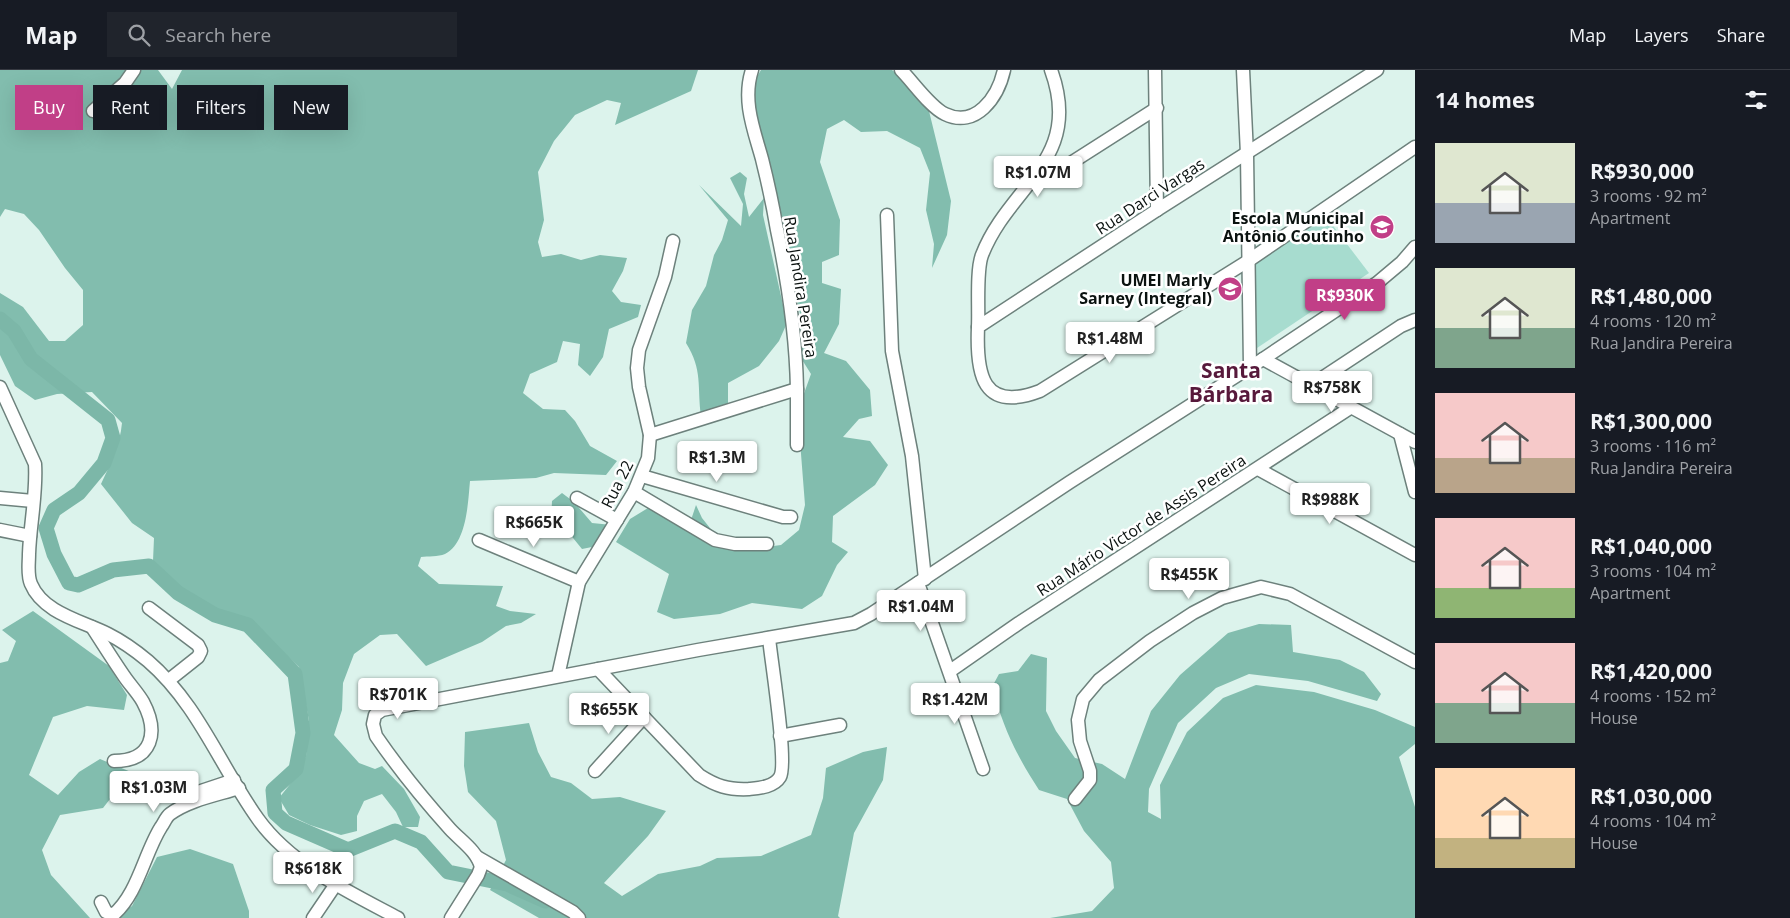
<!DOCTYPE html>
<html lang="en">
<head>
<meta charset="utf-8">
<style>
	body { margin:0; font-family:"Open Sans",sans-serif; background:#20242c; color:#f1f3f6; height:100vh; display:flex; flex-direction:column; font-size:19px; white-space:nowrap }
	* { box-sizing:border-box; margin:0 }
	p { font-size:16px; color:#9ea1a6 }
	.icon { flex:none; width:28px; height:28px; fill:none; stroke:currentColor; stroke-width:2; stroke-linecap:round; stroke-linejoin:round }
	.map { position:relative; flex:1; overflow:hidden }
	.details { display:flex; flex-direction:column; background:#171b24; width:375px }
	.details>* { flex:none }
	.banner { position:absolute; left:15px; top:15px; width:475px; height:45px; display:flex; gap:10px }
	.price { position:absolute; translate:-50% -42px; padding:0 11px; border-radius:5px; background:#fff; color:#222; font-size:16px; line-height:32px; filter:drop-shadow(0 1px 2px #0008) }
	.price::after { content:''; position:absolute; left:50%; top:30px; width:15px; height:11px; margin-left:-8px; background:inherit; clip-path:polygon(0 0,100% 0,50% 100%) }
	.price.on { background:#c13f87; color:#fff }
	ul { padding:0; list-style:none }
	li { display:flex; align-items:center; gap:15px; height:125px; padding:0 20px }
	li span { display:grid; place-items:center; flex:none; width:140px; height:100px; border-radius:0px; color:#555 }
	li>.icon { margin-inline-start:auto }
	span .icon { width:60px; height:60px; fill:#fffc; stroke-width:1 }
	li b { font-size:21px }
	h2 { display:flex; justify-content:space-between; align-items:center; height:60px; padding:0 20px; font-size:21px }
	.pill { padding:0 18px; border-radius:0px; background:#171b24; box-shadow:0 5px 20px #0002; font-size:18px; line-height:45px }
	.pill.on { background:#c13f87; color:#fff }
	header { display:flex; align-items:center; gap:30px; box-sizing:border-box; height:70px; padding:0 25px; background:#171b24; border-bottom:1px solid #363941 }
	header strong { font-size:24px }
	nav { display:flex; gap:28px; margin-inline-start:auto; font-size:18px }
	.search { width:350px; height:45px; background:#20242c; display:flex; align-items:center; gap:12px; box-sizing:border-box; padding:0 18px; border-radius:0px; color:#9ea1a6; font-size:19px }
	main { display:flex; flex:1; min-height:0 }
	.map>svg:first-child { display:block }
	.green { fill:#a7dccf }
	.forest { fill:#82bdae }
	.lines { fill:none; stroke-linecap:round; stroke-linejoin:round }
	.river { stroke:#7cb7a8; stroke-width:15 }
	.minor-casing { stroke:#6d817c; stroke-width:15 }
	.minor { stroke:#fff; stroke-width:12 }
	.labels { text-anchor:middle; stroke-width:5; stroke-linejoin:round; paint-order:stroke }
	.street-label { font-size:16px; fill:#0b1210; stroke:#fff }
	.poi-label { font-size:16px; font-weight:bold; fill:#0b1210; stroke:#fff; text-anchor:end }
	.district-label { font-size:21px; font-weight:bold; fill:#57193b; stroke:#fff }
</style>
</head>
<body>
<header>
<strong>Map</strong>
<div class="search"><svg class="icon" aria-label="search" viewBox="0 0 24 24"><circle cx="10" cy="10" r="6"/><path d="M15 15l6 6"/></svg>Search here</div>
<nav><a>Map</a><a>Layers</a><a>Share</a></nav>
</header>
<main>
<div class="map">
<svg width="1415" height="848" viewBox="0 0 1415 848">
	<rect width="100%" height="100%" fill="#dcf3ec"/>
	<!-- green -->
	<path class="green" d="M1324 144 1369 203 1254 280 1253 193Z"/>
	<!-- forest -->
	<g class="forest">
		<path d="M0 0H158L172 19 182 0H698L691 21 615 55 621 33 607 30 575 45 554 71 538 102 544 150 538 172 542 187 561 184 581 190 600 185 627 188 623 201 612 221 621 232 641 235 638 247 609 259 603 287 590 306 578 295 580 274 563 271 557 292 530 304 523 323 543 339 565 340 575 351 590 376 617 391 606 405 554 403 536 408 470 411C468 432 467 473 445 484 438 487 428 486 421 487L418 496 439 514 503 516 496 536 510 541 536 544 521 553 506 556 482 572 426 596 397 564 380 565 354 584 343 613 342 640 334 665 359 693 375 699 382 696 404 719 420 747 418 757H403L396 742 382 724 364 731 357 746V761L341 765 310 755 289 745 279 728 299 703 306 686 309 651 299 597 246 548 210 538 183 521 153 491 154 468 132 453 101 414C110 395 120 375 122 353L92 322 57 324 35 330 15 316 0 285V223L23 237 49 271H65L83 255V220L65 198 39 160 24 144 5 139 0 147Z"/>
		<path d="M761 0H892L896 3 929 41 951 131 947 165 932 198 934 174 926 140 930 103 920 78 887 61 861 62 844 50 827 59 820 92 840 150 839 185 822 192V213L841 219 839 254 824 283 846 291 870 320 872 346 859 349 843 367 870 371 888 395 875 415 833 446 832 472 848 482 837 495 822 526 802 539 752 533 720 544 674 549 657 542 669 504 616 472 630 449 648 438 680 454 690 453 696 435 702 448 725 477 757 478 781 475 799 460 805 435 800 371 802 329 811 304 799 285 805 264 757 69 752 15Z"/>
		<path d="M740 102 747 108 744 124 749 147 764 128 763 145 787 253 779 271 759 296 728 313V339L701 346C697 317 703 300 686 273L692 240 706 216 714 185 722 170 728 150 699 115 741 156 743 134 730 108Z"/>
		<path d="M562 423 574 432 592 453 612 455 597 476 582 479 569 463 551 453 552 431Z"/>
		<path d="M33 541 109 596 127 625 124 640 87 636 53 647 29 705 58 725 79 702 100 689 131 702 103 738 60 745 42 780 51 805 90 848H0V593L8 591 16 571 2 560Z"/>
		<path d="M1259 554 1291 555 1293 582 1340 590 1364 602 1381 624 1377 631 1308 611 1249 604 1216 618 1178 653 1149 719 1148 742 1161 749 1160 715 1187 662 1223 628 1256 615 1314 622 1375 640 1415 657V674L1399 687 1415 737V848H1050L1092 841 1114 818 1111 792 1084 761 1067 729 1039 720C1015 683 1004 659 992 617L999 604 1018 601 1031 584 1047 588 1046 641 1056 661 1075 688 1102 694 1125 709 1151 641 1180 605 1228 563Z"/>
		<path d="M529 653 538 682 551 707 571 713 592 729 620 727 666 741 648 766 604 813 622 826 658 804 700 796 717 788 761 786 811 765 823 728 826 698 863 682 887 677 883 710 854 763 838 846 840 848H539L490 820 506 790 496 751 468 722 464 696 465 662Z"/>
		<path d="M190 779 233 794 249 841V848H114L132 836 157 787Z"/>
	</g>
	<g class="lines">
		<!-- river -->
		<path class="river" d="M0 249 14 261 31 289 108 350 113 368 104 393 79 423 54 440 46 458 54 484 69 513 78 515 113 500 149 496 178 523 215 545 248 555 295 604 303 663 296 699 273 720 275 743 286 753 348 780 395 761 421 772 448 802 507 814 545 831"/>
		<defs>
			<g id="minor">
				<path d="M901 0C913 12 930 37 945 44 976 59 998 27 1004 0"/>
				<path d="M1155 0 1157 140"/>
				<path d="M1243 0 1247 84 1250 297"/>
				<path d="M1377 0 1157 140 978 257C976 304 982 343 1040 321L1248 191 1415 77"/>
				<path d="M93 41 125 13 134 0"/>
				<path d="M1032 113 1063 98 1157 38"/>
				<path d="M887 145 892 281 912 386 925 509"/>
				<path d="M978 257C979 239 976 200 982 185 1009 115 1084 90 1051 0"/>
				<path d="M1263 289 1415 372"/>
				<path d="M1310 316 1401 256 1415 250"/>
				<path d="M0 317 35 394C37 423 30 454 29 484 29 494 27 505 31 514 43 543 82 551 108 564 122 571 136 581 148 591 198 634 220 696 258 749 291 795 349 822 398 848"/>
				<path d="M1400 364 1415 422"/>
				<path d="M650 365 797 319C796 265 788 212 777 160 773 136 768 113 762 89 754 60 742 31 752 0"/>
				<path d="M797 375V319"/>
				<path d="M1258 399 1415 485"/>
				<path d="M642 406 783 447H791"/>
				<path d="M634 422 715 470 735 474H767"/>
				<path d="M0 428 33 431"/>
				<path d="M577 428 617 450"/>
				<path d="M0 460 30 466"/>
				<path d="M479 470 579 512"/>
				<path d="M918 513 983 699"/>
				<path d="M149 538 198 575 201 581 198 587 169 610"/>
				<path d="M92 557C103 574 113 590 124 606 130 615 138 623 143 632 159 662 153 691 114 691"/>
				<path d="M598 599 699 705C716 716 728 720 749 719 759 718 774 717 780 707 788 693 771 590 769 568"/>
				<path d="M950 601 1019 553 1350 338"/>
				<path d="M558 606 579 512 634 422 648 388 650 365 639 317 637 298 639 280 665 207 673 171"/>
				<path d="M780 666 840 655"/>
				<path d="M595 701 644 647"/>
				<path d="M154 716 183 725 195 723 234 710"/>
				<path d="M1075 729 1090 710V701L1080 671 1078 650 1083 629 1099 610 1150 571 1193 543 1222 528 1261 517 1290 524 1415 592"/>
				<path d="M477 787 573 842 579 848"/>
				<path d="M101 832 106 842 113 845C138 824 144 784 161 757 164 753 166 747 170 744 189 730 217 725 239 718"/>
				<path d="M313 848 336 814"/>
				<path d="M451 848 478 805 481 797C477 781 461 771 450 759 424 730 398 698 376 666L373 654 375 645 382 640 698 580 854 553 871 544 1070 412 1263 289 1377 213 1402 192 1415 177"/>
			</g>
		</defs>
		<!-- minor casing -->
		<use href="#minor" class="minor-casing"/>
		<!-- minor -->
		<use href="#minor" class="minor"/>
	</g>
	<!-- icons -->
	<defs>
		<symbol id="school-disc" viewBox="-11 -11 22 22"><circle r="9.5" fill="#c13f87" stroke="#fff"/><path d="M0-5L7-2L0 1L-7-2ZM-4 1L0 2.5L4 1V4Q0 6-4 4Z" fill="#fff"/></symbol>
	</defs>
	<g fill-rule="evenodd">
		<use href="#school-disc" x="1368" y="143" width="28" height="28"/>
		<use href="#school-disc" x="1216" y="205" width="28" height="28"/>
	</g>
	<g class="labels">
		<!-- street labels -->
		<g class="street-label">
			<text transform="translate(1150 126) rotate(-33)" y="6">Rua Darci Vargas</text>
			<text transform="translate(801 217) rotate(81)" y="6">Rua Jandira Pereira</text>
			<text transform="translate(617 414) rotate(-63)" y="6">Rua 22</text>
			<text transform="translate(1141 455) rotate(-33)" y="6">Rua Mário Victor de Assis Pereira</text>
		</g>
		<!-- poi labels -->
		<g class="poi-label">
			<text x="1364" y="154">Escola Municipal<tspan x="1364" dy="18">Antônio Coutinho</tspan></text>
			<text x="1212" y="216">UMEI Marly<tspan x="1212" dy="18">Sarney (Integral)</tspan></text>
		</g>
		<!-- district labels -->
		<g class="district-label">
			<text x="1231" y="308">Santa<tspan x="1231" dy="24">Bárbara</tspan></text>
		</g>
	</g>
</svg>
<b class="price" style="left:1038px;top:128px">R$1.07M</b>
<b class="price on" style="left:1345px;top:251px">R$930K</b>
<b class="price" style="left:1110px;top:294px">R$1.48M</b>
<b class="price" style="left:1332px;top:343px">R$758K</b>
<b class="price" style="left:717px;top:413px">R$1.3M</b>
<b class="price" style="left:1330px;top:455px">R$988K</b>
<b class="price" style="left:534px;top:478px">R$665K</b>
<b class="price" style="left:1189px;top:530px">R$455K</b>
<b class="price" style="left:921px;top:562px">R$1.04M</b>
<b class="price" style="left:398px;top:650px">R$701K</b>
<b class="price" style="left:955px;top:655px">R$1.42M</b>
<b class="price" style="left:609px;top:665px">R$655K</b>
<b class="price" style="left:154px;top:743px">R$1.03M</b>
<b class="price" style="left:313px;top:824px">R$618K</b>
<div class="banner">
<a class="pill on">Buy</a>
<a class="pill">Rent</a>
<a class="pill">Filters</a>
<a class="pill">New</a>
</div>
</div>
<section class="details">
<h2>14 homes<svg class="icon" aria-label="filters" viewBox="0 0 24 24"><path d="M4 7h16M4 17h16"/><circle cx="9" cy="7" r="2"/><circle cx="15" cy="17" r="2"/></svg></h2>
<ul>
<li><span style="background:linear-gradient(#dfe7d0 60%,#9aa5b1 0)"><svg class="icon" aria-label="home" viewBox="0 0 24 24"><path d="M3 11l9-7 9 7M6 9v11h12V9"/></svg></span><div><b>R$930,000</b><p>3 rooms · 92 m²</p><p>Apartment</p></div></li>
<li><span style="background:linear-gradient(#dfe7d0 60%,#7fa58c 0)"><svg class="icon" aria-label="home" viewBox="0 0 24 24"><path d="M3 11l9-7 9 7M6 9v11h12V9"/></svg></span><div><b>R$1,480,000</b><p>4 rooms · 120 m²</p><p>Rua Jandira Pereira</p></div></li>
<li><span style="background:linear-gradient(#f6c9c9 65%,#b9a48a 0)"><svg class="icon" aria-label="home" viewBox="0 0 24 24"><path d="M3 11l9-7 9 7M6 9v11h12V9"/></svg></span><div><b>R$1,300,000</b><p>3 rooms · 116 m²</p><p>Rua Jandira Pereira</p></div></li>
<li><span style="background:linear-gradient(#f6c9c9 70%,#8fb573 0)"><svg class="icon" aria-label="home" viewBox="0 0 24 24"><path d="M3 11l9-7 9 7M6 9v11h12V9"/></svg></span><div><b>R$1,040,000</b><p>3 rooms · 104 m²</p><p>Apartment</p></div></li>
<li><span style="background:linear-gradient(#f6c9c9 60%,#7fa58c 0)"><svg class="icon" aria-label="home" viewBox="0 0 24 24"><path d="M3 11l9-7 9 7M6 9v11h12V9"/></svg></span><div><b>R$1,420,000</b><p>4 rooms · 152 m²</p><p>House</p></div></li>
<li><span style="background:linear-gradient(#ffd9b3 70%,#c2b280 0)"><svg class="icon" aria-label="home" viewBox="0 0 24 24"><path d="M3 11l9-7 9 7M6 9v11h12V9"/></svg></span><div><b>R$1,030,000</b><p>4 rooms · 104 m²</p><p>House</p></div></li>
</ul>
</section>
</main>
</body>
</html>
